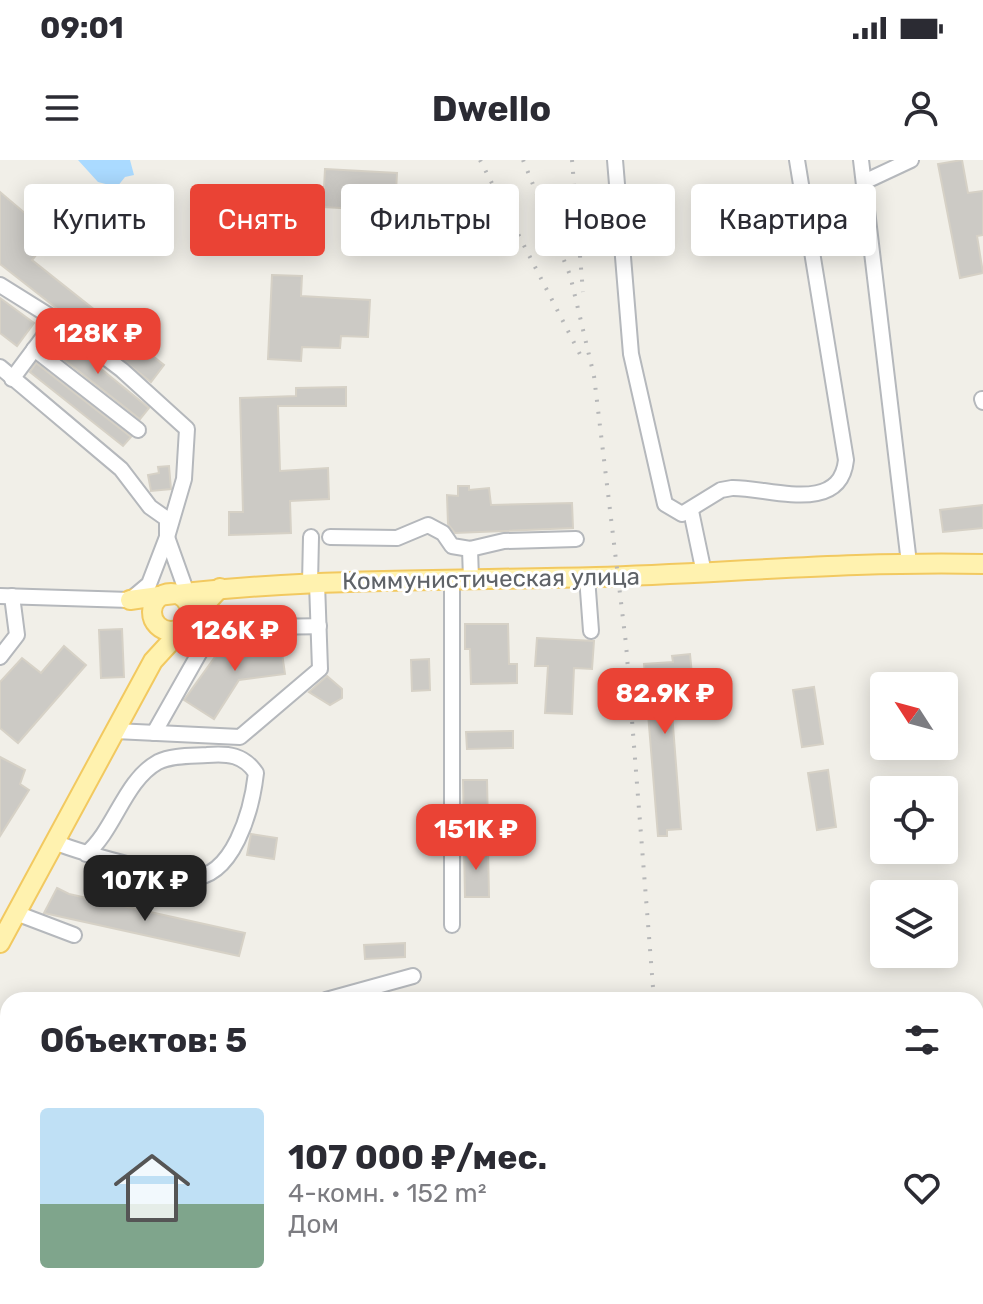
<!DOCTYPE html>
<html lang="ru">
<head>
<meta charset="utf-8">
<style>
	body { margin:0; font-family:Rubik,sans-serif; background:#f7f7f7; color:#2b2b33; height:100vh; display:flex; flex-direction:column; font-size:30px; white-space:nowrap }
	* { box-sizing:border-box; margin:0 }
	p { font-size:26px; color:#7c7c81 }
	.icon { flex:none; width:44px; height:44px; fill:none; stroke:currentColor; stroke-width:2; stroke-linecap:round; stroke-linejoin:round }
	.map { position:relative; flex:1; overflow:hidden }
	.panel { position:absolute; left:0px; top:832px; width:984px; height:312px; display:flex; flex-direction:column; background:#fff; border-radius:24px 24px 0 0; box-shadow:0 4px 20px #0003 }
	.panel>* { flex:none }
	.top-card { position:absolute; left:24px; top:24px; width:936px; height:72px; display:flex; gap:16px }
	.needle { width:52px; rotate:306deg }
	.tools { position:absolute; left:870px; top:512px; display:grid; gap:16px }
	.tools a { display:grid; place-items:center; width:88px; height:88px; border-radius:8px; background:#fff; box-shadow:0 4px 20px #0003; font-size:40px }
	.price { position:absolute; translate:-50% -68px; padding:0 18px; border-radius:16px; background:#ea4335; color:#fff; font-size:26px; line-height:52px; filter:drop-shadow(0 2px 4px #0008) }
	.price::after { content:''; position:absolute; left:50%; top:48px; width:24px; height:18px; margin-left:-12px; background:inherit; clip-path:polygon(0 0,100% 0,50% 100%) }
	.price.active { background:#222; color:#fff }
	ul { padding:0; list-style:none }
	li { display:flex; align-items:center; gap:24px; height:200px; padding:0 40px }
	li+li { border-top:2px solid #e1e1e2 }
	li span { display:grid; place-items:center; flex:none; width:224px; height:160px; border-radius:8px; color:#555 }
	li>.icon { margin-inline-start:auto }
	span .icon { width:96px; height:96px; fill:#fffc; stroke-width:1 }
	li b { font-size:34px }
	h2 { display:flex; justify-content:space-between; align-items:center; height:96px; padding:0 40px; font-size:34px }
	.chip { padding:0 28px; border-radius:8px; background:#fff; box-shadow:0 4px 20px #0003; font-size:28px; line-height:72px }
	.chip.active { background:#ea4335; color:#fff }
	.status { display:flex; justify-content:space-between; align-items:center; height:56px; padding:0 40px; background:#fff; direction:ltr }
	.status svg { height:22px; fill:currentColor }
	header { display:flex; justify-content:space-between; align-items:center; height:104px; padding:0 40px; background:#fff; font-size:36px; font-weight:700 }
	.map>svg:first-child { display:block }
	.water { fill:#aadaff }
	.building { fill:#cccac5; stroke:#d6d1c6; stroke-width:2 }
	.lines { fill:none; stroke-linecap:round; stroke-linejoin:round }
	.minor-casing { stroke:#b5b8bc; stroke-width:18 }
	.major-casing { stroke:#f2c960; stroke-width:22 }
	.minor { stroke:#fff; stroke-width:14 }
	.major { stroke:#fff2af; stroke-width:18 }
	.rail { stroke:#b6b7b8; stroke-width:4; stroke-dasharray:2 10; stroke-linecap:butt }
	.labels { text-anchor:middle; stroke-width:6; stroke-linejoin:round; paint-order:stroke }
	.street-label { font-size:24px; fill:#5f6368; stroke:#fff }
</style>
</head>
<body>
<div class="status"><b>09:01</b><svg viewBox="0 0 49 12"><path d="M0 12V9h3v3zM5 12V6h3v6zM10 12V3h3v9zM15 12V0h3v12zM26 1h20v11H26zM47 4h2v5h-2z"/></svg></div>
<header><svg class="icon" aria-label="menu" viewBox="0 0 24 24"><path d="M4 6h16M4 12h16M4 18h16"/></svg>Dwello<svg class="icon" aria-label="person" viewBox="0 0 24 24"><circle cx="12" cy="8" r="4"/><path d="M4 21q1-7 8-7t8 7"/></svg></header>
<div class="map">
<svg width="983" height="1144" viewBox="0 0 983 1144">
	<rect width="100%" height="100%" fill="#f1efe8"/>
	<!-- water -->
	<path class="water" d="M78 0H130L134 15 125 17 117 27 98 22Z"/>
	<!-- building -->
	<g class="building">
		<path d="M962 0 968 33 983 31V75L977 76 983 113 960 118 938 4Z"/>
		<path d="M325 9 397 13 395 51 323 47Z"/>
		<path d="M0 32 52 76 32 100 164 205 151 222 0 104Z"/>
		<path d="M272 115 302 116 301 136 370 140 368 177 341 176 340 188 302 187 301 201 268 199Z"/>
		<path d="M0 138 34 163 17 186 0 173Z"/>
		<path d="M58 174 149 248 140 259 48 187Z"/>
		<path d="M36 203 131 277 123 286 30 212Z"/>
		<path d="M346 227V246H278L280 311 328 308 329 339 290 341 291 373 229 375V352H243L240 238 296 236V228Z"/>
		<path d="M169 306 171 329 151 331 148 315 159 313 158 307Z"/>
		<path d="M458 326H469V330L489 328 491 345 572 343 573 368 455 373 448 364 447 335 458 336Z"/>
		<path d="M983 345V368L943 372 940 350Z"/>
		<path d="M465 464H508L509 504H517V523L471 524 470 489H465Z"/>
		<path d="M122 469 124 517 101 518 99 470Z"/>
		<path d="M537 478 594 481 592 509 574 508 572 554 545 553 548 506H535Z"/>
		<path d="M280 479 285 514 239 520 214 559 184 540 220 490Z"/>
		<path d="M64 486 86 505 18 583 0 568V522L22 498 41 513Z"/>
		<path d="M690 494 693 525 670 527 681 669 667 670V676H658L644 504 673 502 672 496Z"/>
		<path d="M429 499 430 530 412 531 411 500Z"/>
		<path d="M327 516 342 529V538L330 545 309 532Z"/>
		<path d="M814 527 823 584 802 587 793 530Z"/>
		<path d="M513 571V588L467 589 466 572Z"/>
		<path d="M0 597 25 610 20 624 29 630 0 676Z"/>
		<path d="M828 610 836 667 817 670 808 613Z"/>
		<path d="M463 620H487L488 666 464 667Z"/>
		<path d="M251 674 277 678 274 699 247 695Z"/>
		<path d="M464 686H488L489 737H465Z"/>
		<path d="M57 728 69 734 245 773 239 796 44 753Z"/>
		<path d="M405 783V797L365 799 364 785Z"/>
	</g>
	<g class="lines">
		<defs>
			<g id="minor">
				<path d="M615 0 631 194 665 344 682 354 721 330 732 328C768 327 840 356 846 300L797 0"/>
				<path d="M861 0 909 403"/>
				<path d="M864 22 911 0"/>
				<path d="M0 125 56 160 122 210 187 269 184 319 167 377 149 424 130 440 0 436"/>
				<path d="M34 189 138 270"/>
				<path d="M0 207 121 309 150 347 167 359V377L187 433"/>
				<path d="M12 219 56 160"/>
				<path d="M982 239 983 242"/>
				<path d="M691 351 704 413"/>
				<path d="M330 377 397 378 428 365 443 373 452 386 470 389 504 381 576 379"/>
				<path d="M470 389 471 419"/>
				<path d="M587 417 591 471"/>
				<path d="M310 423 311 377"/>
				<path d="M0 497 17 475 12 436"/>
				<path d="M115 571 240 577 320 509 317 423"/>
				<path d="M154 573 201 490C231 460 279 468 319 466"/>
				<path d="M54 682C82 693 110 700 138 707 154 711 171 718 187 718 234 721 252 648 256 613 244 595 228 593 207 595 192 596 172 595 158 602 124 621 115 670 86 694"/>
				<path d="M16 753 74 775"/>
				<path d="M452 765V420"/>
				<path d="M326 840 413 816"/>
				<path d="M0 880 8 879"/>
			</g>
			<g id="major">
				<circle cx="171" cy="452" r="19"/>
				<path d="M130 440C284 417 440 421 596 417 725 413 854 401 983 404"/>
				<path d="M0 783 153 501 220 428"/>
			</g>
		</defs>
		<!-- minor casing -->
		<use href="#minor" class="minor-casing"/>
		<!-- major casing -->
		<use href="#major" class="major-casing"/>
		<!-- minor -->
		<use href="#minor" class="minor"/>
		<!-- major -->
		<use href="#major" class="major"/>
		<!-- rail -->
		<g class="rail">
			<path d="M480 0 584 202"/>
			<path d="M523 0 570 115 594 216 626 484 654 840"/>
			<path d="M572 0 583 132"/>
			<path d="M693 1136 694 1144"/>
		</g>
	</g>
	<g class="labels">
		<!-- street labels -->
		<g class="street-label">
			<text transform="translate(491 419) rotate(-1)" y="8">Коммунистическая улица</text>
		</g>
	</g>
</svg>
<div class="tools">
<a><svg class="needle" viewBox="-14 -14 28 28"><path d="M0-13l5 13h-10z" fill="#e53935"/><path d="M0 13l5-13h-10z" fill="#7c7c81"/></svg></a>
<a><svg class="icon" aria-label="locate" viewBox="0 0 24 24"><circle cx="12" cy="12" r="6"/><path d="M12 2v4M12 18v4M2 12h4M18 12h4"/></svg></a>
<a><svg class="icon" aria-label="layers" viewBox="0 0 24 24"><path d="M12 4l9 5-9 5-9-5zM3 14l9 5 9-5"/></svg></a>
</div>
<b class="price" style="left:98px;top:216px">128K ₽</b>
<b class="price" style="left:235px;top:513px">126K ₽</b>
<b class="price" style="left:665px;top:576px">82.9K ₽</b>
<b class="price" style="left:476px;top:712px">151K ₽</b>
<b class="price active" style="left:145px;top:763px">107K ₽</b>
<div class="top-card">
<a class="chip">Купить</a>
<a class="chip active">Снять</a>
<a class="chip">Фильтры</a>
<a class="chip">Новое</a>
<a class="chip">Квартира</a>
</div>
<section class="panel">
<h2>Объектов: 5<svg class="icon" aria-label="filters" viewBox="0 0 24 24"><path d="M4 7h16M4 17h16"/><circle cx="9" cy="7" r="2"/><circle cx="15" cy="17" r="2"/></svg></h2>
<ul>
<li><span style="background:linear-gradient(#bfe0f5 60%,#7fa58c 0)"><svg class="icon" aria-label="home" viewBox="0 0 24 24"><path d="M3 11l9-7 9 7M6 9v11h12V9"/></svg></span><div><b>107 000 ₽/мес.</b><p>4-комн. · 152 m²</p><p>Дом</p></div><svg class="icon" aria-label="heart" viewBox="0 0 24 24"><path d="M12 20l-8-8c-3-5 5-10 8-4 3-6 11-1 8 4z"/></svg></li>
</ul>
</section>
</div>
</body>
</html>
